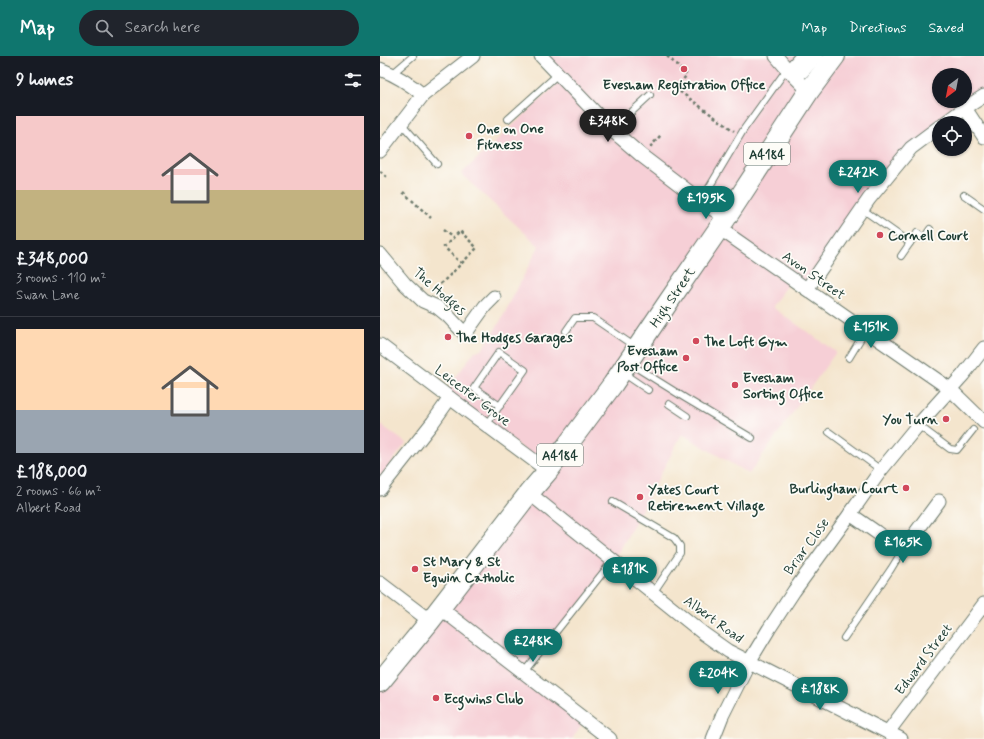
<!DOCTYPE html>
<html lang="en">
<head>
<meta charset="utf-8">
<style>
	body { margin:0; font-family:Mynerve,sans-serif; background:#20242c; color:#f1f3f6; height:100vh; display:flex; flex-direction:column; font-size:15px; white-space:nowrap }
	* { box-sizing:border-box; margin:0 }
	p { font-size:13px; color:#9ea1a6 }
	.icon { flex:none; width:22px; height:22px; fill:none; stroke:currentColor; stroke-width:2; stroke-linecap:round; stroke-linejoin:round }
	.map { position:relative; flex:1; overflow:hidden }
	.drawer { display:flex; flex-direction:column; background:#171b24; width:380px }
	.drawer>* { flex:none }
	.needle { width:26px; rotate:212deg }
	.fabs { position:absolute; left:552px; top:12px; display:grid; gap:8px }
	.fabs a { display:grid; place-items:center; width:40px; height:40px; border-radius:50%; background:#171b24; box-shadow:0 1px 3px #0004; font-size:20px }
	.price { position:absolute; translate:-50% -34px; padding:0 9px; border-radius:14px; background:#0f766e; color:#fff; font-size:13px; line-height:26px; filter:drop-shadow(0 1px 2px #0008) }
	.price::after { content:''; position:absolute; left:50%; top:24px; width:12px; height:9px; margin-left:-6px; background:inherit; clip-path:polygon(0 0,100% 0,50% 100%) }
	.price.on { background:#222; color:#fff }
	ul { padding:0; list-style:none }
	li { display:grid; align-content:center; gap:8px; height:212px; padding:0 16px }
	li+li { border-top:1px solid #363941 }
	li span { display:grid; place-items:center; height:124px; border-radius:0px; color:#555 }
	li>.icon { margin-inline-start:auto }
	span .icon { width:72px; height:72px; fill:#fffc; stroke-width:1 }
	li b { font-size:17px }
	h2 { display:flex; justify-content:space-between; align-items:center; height:48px; padding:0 16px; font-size:17px }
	header { display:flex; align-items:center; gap:24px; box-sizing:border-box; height:56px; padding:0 20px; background:#0f766e; color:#fff }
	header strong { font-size:19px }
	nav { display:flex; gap:22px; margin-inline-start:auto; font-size:14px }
	.search { width:280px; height:36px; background:#20242c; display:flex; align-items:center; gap:10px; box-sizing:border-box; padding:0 14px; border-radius:22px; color:#9ea1a6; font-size:15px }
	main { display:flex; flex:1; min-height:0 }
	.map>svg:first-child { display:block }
	.built { fill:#f6cfd6; fill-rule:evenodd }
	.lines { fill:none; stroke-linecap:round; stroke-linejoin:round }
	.lane-casing { stroke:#6a786a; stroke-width:8 }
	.street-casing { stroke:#6a786a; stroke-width:15 }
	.primary-casing { stroke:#6a786a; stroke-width:22 }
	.path { stroke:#6a786a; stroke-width:2.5; stroke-dasharray:3 3; stroke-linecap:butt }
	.lane { stroke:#fff; stroke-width:6 }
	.street { stroke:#fff; stroke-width:13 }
	.primary { stroke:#fff; stroke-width:20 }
	.poi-dot { fill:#d1495b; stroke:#fdfcf7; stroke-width:1.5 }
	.labels { text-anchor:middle; stroke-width:3.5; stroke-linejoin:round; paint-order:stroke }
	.shield { fill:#fdfcf7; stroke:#62766e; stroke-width:1 }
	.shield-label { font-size:13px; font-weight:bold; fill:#1f3d34 }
	.poi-label { font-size:14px; font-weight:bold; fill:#1f3d34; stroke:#fdfcf7; text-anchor:start }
	.street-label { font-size:14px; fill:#1f3d34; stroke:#fdfcf7 }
</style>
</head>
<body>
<header>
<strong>Map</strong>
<div class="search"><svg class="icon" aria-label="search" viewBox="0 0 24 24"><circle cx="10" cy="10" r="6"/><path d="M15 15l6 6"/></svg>Search here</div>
<nav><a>Map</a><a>Directions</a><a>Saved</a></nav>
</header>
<main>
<section class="drawer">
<h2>9 homes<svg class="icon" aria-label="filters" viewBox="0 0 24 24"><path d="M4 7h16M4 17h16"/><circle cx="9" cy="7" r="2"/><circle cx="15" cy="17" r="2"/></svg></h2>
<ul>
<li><span style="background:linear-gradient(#f6c9c9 60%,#c2b280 0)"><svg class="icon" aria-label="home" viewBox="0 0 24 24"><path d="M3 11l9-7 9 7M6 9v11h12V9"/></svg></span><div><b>£348,000</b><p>3 rooms · 110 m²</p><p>Swan Lane</p></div></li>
<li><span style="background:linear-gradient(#ffd9b3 65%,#9aa5b1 0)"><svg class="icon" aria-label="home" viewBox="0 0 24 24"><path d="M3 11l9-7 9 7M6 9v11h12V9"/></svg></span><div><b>£188,000</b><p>2 rooms · 66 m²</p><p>Albert Road</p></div></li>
</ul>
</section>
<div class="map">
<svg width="604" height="683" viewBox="0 0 604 683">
	<rect width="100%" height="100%" fill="#fdfcf7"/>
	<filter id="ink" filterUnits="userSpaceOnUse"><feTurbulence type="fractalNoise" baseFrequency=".025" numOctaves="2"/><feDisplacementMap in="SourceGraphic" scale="8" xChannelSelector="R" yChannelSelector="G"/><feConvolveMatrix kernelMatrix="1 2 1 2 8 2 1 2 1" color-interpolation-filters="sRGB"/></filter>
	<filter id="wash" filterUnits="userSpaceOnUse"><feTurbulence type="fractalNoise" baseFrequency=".012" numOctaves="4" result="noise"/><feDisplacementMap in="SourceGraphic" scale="16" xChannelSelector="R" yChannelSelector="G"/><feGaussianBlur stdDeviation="0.9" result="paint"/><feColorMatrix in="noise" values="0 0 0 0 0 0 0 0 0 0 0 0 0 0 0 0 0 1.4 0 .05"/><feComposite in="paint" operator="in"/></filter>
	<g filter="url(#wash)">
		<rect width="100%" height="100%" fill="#f4e5cd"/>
		<!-- built -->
		<g class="built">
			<path d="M159 0H604V38L530 91 425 233 411 224 392 251 456 296 369 418 302 378 233 507 146 619 205 665 192 683H0V619L167 412 67 334 86 307 95 295 102 294 121 264 159 190 81 118 174 31 180 24ZM559 19H585V45H559Z"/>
			<path d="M0 368 26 387 0 422Z"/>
		</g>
	</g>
	<g filter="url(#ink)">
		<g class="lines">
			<defs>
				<g id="lane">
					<path d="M12 18 33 0"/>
					<path d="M128 63 178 18"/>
					<path d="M21 67 57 108"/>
					<path d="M233 75 245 62 270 39"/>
					<path d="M584 139 604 153"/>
					<path d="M321 145 364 73 407 13"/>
					<path d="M482 153 530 187 521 200"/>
					<path d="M530 187 537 177 544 182 550 173"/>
					<path d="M186 275 195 262H213L254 290"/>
					<path d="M469 302 486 274"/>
					<path d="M249 307 305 342 372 382"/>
					<path d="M243 317 268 334"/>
					<path d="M289 348 307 360"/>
					<path d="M106 369 145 314 119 296 94 332 120 350"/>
					<path d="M538 369 570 393 577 394 593 374"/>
					<path d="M449 376 501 414"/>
					<path d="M233 446 294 482 300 490V497L273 537"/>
					<path d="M464 582 511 513 522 495"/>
					<path d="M144 616 233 504"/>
				</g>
				<g id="street">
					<path d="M161 0 233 75 262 100 321 145 346 162"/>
					<path d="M396 0 407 13 429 35"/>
					<path d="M422 0 414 9 422 16 436 0"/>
					<path d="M0 13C16 19 30 28 43 39"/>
					<path d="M585 52 604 81"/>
					<path d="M565 67 585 52 604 40"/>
					<path d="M0 95 43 39 93 0"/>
					<path d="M339 172 570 333 604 366"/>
					<path d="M0 198 25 228 43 245 57 251 68 260 85 278 105 250 114 241"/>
					<path d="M427 233 489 143 531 92 559 71"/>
					<path d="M0 289 70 342 168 415"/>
					<path d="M0 433 53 366 70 342"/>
					<path d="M149 437 324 578 348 595 521 683"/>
					<path d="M470 458 496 476 522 495 559 445"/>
					<path d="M0 527 50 565"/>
					<path d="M60 552 230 683"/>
					<path d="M508 676 604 548"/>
					<path d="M333 683 342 660 369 606 389 573 414 535 470 458 501 414 538 369 583 319 604 292"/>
				</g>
				<path id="primary" d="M0 626 50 565 149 437 168 415 233 328 289 245 346 162 429 35 455 0"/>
			</defs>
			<!-- lane casing -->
			<use href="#lane" class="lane-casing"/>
			<!-- street casing -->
			<use href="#street" class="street-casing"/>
			<!-- primary casing -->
			<use href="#primary" class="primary-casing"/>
			<!-- path -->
			<g class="path">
				<path d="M287 0 307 19 298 29 299 35 354 75"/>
				<path d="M270 91 281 79"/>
				<path d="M0 115 9 123"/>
				<path d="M23 136 51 162"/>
				<path d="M63 174 73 182"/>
				<path d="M51 236 68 221 97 192 80 175 64 191 81 207"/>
			</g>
			<!-- lane -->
			<use href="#lane" class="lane"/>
			<!-- street -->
			<use href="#street" class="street"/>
			<!-- primary -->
			<use href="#primary" class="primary"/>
		</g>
	</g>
	<!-- markers -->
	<g class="poi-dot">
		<circle cx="304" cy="13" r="4"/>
		<circle cx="89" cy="80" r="4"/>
		<circle cx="500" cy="179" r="4"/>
		<circle cx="68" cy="281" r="4"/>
		<circle cx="316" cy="285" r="4"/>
		<circle cx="306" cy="302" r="4"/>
		<circle cx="355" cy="329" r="4"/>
		<circle cx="566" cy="363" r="4"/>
		<circle cx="526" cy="432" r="4"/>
		<circle cx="260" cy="441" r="4"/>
		<circle cx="35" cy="513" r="4"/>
		<circle cx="56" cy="642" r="4"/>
	</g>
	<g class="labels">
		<!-- shield labels -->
		<g class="shield">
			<rect x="364" y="87" width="46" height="22" rx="3"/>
			<rect x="157" y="388" width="46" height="22" rx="3"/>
		</g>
		<g class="shield-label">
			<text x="387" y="103">A4184</text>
			<text x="180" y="404">A4184</text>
		</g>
		<!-- poi labels -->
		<g class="poi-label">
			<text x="304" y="33" text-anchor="middle">Evesham Registration Office</text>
			<text x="97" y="77">One on One<tspan x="97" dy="16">Fitness</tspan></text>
			<text x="508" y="184">Cornell Court</text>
			<text x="76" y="286">The Hodges Garages</text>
			<text x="324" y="290">The Loft Gym</text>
			<text x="298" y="299" text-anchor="end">Evesham<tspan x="298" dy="16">Post Office</tspan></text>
			<text x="363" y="326">Evesham<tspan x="363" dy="16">Sorting Office</tspan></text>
			<text x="558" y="368" text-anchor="end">You Turn</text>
			<text x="518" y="437" text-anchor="end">Burlingham Court</text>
			<text x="268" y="438">Yates Court<tspan x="268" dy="16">Retirement Village</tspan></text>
			<text x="43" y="510">St Mary &amp; St<tspan x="43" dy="16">Egwin Catholic</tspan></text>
			<text x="64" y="647">Ecgwins Club</text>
		</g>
		<!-- street labels -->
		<g class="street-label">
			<text transform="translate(434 219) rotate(35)" y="5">Avon Street</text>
			<text transform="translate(60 235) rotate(41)" y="5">The Hodges</text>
			<text transform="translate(292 241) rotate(-56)" y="5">High Street</text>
			<text transform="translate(93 339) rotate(37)" y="5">Leicester Grove</text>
			<text transform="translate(426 490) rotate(-54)" y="5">Briar Close</text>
			<text transform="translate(334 563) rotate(36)" y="5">Albert Road</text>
			<text transform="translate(543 603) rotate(-53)" y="5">Edward Street</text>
		</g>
	</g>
</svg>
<div class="fabs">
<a><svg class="needle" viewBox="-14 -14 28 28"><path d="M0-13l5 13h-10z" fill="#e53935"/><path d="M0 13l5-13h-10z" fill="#9ea1a6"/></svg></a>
<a><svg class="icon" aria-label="locate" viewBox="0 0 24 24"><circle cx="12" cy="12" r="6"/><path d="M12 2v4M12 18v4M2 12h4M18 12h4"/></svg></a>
</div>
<b class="price on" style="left:228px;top:87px">£348K</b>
<b class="price" style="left:478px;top:138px">£242K</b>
<b class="price" style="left:326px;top:164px">£195K</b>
<b class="price" style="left:491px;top:293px">£151K</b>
<b class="price" style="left:523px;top:508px">£165K</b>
<b class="price" style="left:250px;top:535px">£181K</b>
<b class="price" style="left:153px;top:607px">£248K</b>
<b class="price" style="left:338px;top:639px">£204K</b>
<b class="price" style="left:440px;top:655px">£188K</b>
</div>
</main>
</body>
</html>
